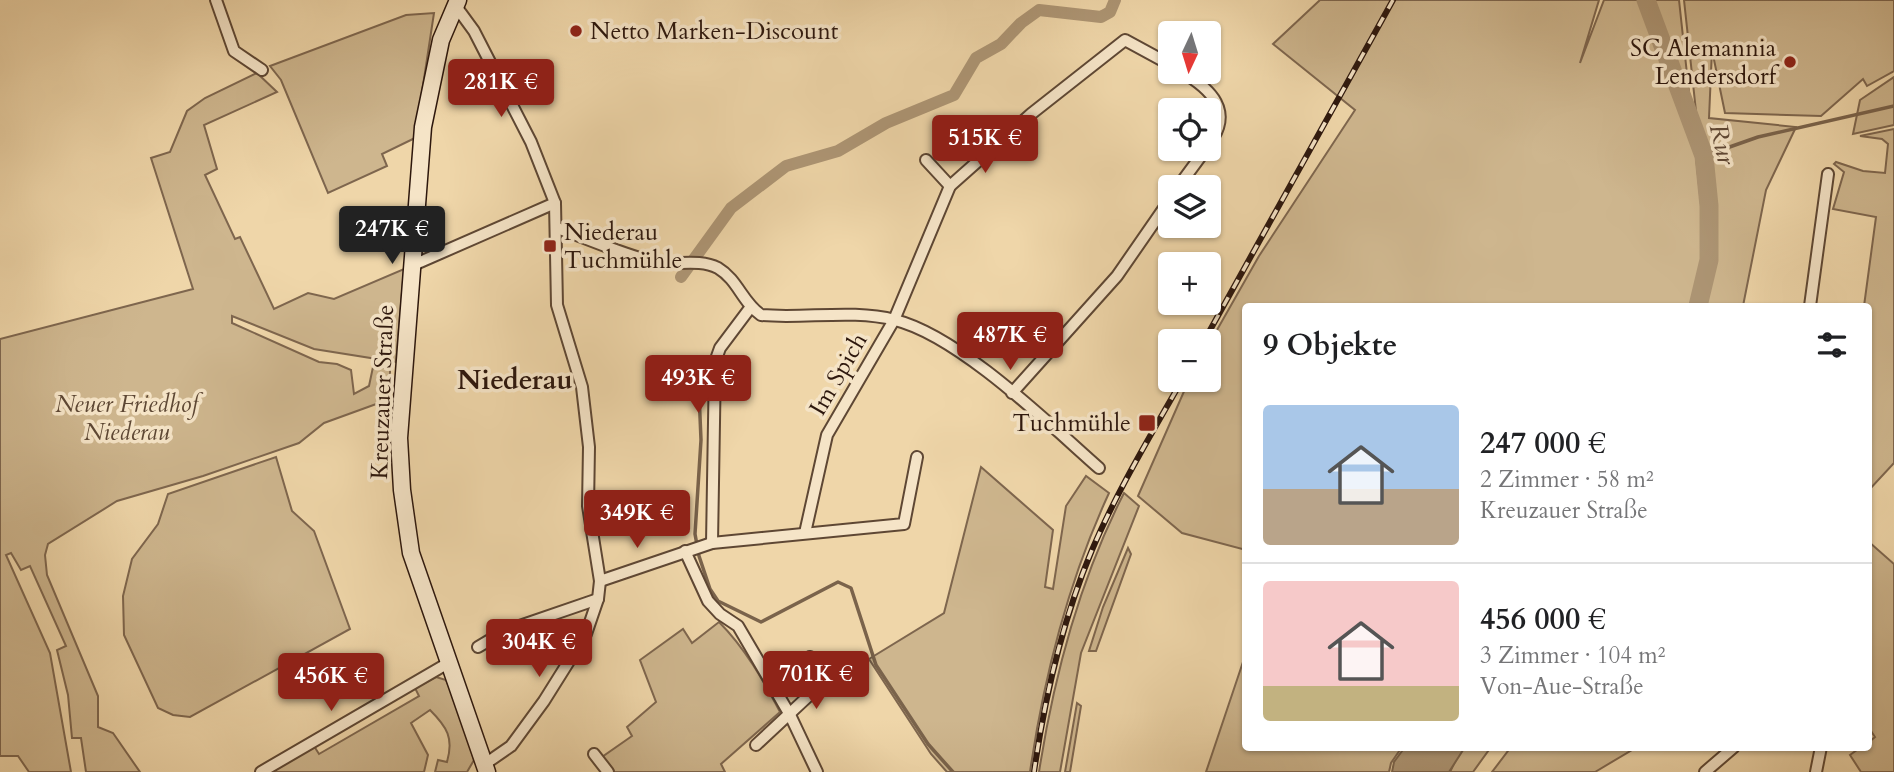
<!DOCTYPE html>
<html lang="de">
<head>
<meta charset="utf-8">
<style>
	body { margin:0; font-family:Cardo,serif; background:#f2f2f2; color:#202124; height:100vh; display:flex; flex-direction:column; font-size:26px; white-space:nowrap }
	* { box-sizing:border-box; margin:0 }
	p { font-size:23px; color:#757577 }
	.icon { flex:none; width:38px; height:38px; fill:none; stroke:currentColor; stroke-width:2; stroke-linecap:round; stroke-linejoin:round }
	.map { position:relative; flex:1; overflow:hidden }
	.sheet { position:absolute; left:1242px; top:303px; width:630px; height:448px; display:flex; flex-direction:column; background:#fff; border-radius:7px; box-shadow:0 2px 5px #0004 }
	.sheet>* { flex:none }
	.needle { width:46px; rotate:184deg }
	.buttons { position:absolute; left:1158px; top:21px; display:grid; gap:14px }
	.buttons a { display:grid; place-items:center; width:63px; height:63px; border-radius:7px; background:#fff; box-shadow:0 2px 5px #0004; font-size:35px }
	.price { position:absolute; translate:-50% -60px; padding:0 16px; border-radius:7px; background:#8f2418; color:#fff; font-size:23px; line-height:46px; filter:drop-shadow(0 2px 4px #0008) }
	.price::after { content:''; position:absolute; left:50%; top:42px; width:21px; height:16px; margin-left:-10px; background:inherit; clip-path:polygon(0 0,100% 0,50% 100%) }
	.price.active { background:#222; color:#fff }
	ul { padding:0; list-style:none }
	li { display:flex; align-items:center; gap:21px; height:175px; padding:0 21px }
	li+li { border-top:2px solid #e0e0e0 }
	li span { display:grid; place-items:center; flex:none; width:196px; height:140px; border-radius:7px; color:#555 }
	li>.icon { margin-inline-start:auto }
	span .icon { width:84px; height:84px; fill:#fffc; stroke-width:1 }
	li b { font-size:30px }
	h2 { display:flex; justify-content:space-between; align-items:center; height:84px; padding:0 21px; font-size:30px }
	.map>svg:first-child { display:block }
	.green { fill:#ceb68e; stroke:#7e664e; stroke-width:2 }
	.water { fill:#ad9574; stroke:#7a634b; stroke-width:2 }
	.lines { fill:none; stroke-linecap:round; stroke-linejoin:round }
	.stream { stroke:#7a634b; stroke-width:3.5 }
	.canal { stroke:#ad9574; stroke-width:12 }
	.river { stroke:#ad9574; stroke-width:19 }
	.street-casing { stroke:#5e4734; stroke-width:14 }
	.secondary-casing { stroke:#2d170d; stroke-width:19 }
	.street { stroke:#f5e4c7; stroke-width:10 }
	.secondary { stroke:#f5e4c7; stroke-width:16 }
	.rail-casing { stroke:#2d170d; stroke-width:6 }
	.rail { stroke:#f5e4c7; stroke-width:3.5; stroke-dasharray:10; stroke-linecap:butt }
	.poi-dot { fill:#8f2418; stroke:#f5e4c7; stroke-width:2.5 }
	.labels { text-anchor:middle; stroke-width:7; stroke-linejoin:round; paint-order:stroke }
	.poi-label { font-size:24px; fill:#2d170d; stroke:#f5e4c7; text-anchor:start }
	.street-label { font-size:24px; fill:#2d170d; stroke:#f5e4c7 }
	.park-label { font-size:24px; font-style:italic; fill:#5d4734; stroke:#f5e4c7 }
	.water-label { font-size:26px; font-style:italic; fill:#604936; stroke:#f5e4c7 }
	.quarter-label { font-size:28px; font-weight:bold; fill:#2d170d; stroke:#f5e4c7 }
</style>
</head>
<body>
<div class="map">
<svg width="1894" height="772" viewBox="0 0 1894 772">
	<rect width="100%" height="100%" fill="#efd6a9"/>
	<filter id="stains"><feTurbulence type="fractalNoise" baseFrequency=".00286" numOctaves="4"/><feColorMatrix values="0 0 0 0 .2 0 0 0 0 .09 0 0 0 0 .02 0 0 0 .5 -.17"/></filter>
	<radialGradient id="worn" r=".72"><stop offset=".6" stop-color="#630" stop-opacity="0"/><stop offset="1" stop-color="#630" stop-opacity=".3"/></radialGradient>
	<!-- green -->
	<g class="green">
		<path d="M1320 0H1599L1580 63 1604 0H1679L1707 259 1696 306H1246V550L1182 533 1138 496 1189 380H1209V344L1259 256 1355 110 1273 44Z"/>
		<path d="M1684 0H1894V71L1867 86 1863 79 1821 116 1725 113 1712 50 1709 118 1796 127 1766 190 1743 306H1702L1712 260Z"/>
		<path d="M434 13 415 138 382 154 387 166 328 193 281 80 270 66 406 15Z"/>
		<path d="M257 73 277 92 204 125 217 169 205 175 235 239 240 237 274 309 308 293 334 299 404 269 396 362 314 349 232 316V323L319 362 337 364 351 370 354 394 369 386 373 367 390 368V399L324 423 299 443 203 476 117 501 48 544 45 555 47 575 98 696V727L113 733 140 772H86L81 738H72L68 695 57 650 66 646 30 566 21 570 11 553 6 555 50 653 71 772H29L18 756H0V339L193 289 151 158 170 152 187 111 205 98Z"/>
		<path d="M1894 77V125L1853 134 1860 100Z"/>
		<path d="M1894 129V463L1869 490V306H1864L1876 217 1833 209 1844 172 1834 164 1836 162 1863 171 1885 173 1888 144 1882 139 1860 136Z"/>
		<path d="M276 457 292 511 314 531 350 629 190 717 173 715 158 708 124 635 123 596 132 559 158 524 168 494Z"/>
		<path d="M981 467 1053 530 1045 587 1053 589 1066 506 1086 476 1109 493C1068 582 1044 675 1030 772H947L931 754 869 659 944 613Z"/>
		<path d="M1124 493 1139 506 1081 653 1060 772H1039C1054 675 1079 581 1124 493Z"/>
		<path d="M1869 542 1894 564V772H1861L1850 755 1861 747H1869V742L1875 737 1869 728Z"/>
		<path d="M1128 548 1131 554 1096 651H1089L1103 607Z"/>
		<path d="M719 622C745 648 763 680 780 712L721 764 725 772H614L602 757 632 736 627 727 656 702 640 660 683 629 692 643Z"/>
		<path d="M1246 653V747H1402L1391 763 1389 772H1206Z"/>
		<path d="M436 677 446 680 460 710 474 760 467 772H435L438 760 447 762C454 738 447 727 430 710L411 723 428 755 424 772H269L314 746 319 754 419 696 415 688Z"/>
		<path d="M1077 703 1081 706 1070 772H1065Z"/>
		<path d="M1462 747H1491L1473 772H1450Z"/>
		<path d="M1511 747H1637L1595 772H1492Z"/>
	</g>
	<!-- water -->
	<path class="water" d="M1405 747H1465L1449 772H1392L1394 762Z"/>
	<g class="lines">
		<!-- stream -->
		<g class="stream">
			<path d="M1704 156 1758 137 1894 106"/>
			<path d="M698 369 701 440 695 534 699 556 710 589 718 601 761 622 838 582 851 588 876 665 928 744 953 772"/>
		</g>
		<!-- canal -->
		<path class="canal" d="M681 277 731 208 786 166 838 151 886 123 954 95 976 58 1001 44 1021 23 1039 10 1101 17 1110 12 1115 0"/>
		<!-- river -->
		<path class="river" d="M1646 0 1704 156 1709 206V260L1698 306"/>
		<defs>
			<g id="street">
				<path d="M216 0 234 51 262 70"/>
				<path d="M455 5 474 31 531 142 555 203 557 305 582 387 589 447 588 506 600 581 598 599 586 634 544 701 511 746 485 764"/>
				<path d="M1182 72C1211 89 1234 111 1209 144"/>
				<path d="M926 160 950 186"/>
				<path d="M1178 187 1206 149"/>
				<path d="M557 228C589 239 621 254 654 262 675 266 698 258 718 268 738 280 742 302 761 315 805 319 852 309 895 320 959 336 1048 423 1099 468"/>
				<path d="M411 266 555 203"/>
				<path d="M1810 306 1828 174"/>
				<path d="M1012 393 1117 276 1171 198"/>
				<path d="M805 533 827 435 894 320 950 186 1031 114 1125 40 1171 65"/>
				<path d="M712 543 715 362 720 348 750 308"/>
				<path d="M685 551 708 601 720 614 738 626 790 715 817 772"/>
				<path d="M600 581 712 543 904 524 917 457"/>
				<path d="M478 647 505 631 598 599"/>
				<path d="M756 745 816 689 818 681 810 657"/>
				<path d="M594 754 608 772"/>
				<path d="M261 772 450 662"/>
				<path d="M1705 772 1734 747"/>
				<path d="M1816 772 1821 747"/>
			</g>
			<path id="secondary" d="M458 0 441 40 423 127 399 438 402 490 411 553 487 772"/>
		</defs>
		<!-- street casing -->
		<use href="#street" class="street-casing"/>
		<!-- secondary casing -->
		<use href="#secondary" class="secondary-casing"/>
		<!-- street -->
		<use href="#street" class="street"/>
		<!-- secondary -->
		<use href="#secondary" class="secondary"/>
		<defs>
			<g id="rail">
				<path d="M1204 341 1393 0"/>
				<path d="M1034 772C1045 696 1062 621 1092 550 1117 491 1151 435 1182 380"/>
			</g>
		</defs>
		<!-- rail casing -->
		<use href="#rail" class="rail-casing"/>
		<!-- rail -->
		<use href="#rail" class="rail"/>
	</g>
	<!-- markers -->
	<g class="poi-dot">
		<circle cx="576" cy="31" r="7"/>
		<circle cx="1790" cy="62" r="7"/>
		<rect x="543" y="239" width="14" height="14" rx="3.5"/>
		<rect x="1138" y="414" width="18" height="18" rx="3.5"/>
	</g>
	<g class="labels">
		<!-- poi labels -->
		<g class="poi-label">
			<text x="590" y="39">Netto Marken-Discount</text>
			<text x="1776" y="56" text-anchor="end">SC Alemannia<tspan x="1776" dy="28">Lendersdorf</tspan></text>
			<text x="564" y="240">Niederau<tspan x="564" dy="28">Tuchmühle</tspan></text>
			<text x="1131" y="431" text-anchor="end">Tuchmühle</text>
		</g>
		<!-- street labels -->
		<g class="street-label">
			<text transform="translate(838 374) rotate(-60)" y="8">Im Spich</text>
			<text transform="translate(382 392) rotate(-88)" y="8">Kreuzauer Straße</text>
		</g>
		<!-- park labels -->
		<g class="park-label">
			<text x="127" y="412">Neuer Friedhof<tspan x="127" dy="28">Niederau</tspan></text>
		</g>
		<!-- water labels -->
		<g class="water-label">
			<text transform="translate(1723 144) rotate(77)" y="9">Rur</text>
		</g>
		<!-- quarter labels -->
		<g class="quarter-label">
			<text x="515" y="389">Niederau</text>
		</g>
	</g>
	<rect width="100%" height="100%" filter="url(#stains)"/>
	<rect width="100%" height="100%" fill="url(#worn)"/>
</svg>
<div class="buttons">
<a><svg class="needle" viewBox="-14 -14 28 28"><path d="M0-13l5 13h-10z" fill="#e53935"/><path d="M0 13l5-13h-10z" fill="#757577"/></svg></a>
<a><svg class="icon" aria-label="locate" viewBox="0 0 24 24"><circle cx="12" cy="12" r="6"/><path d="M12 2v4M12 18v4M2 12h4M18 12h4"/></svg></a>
<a><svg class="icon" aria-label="layers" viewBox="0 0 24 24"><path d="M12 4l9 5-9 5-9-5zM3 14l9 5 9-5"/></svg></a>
<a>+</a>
<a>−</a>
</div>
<b class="price" style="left:501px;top:119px">281K €</b>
<b class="price" style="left:985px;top:175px">515K €</b>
<b class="price active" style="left:392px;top:266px">247K €</b>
<b class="price" style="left:1010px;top:372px">487K €</b>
<b class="price" style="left:698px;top:415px">493K €</b>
<b class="price" style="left:637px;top:550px">349K €</b>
<b class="price" style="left:539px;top:679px">304K €</b>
<b class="price" style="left:816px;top:711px">701K €</b>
<b class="price" style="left:331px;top:713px">456K €</b>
<section class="sheet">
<h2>9 Objekte<svg class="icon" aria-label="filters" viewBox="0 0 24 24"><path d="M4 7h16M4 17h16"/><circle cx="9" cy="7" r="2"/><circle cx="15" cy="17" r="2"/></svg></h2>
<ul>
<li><span style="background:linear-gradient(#a9c7e8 60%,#b9a48a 0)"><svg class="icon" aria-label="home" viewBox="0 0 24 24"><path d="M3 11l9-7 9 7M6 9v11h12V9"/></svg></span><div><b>247 000 €</b><p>2 Zimmer · 58 m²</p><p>Kreuzauer Straße</p></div></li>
<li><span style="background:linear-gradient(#f6c9c9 75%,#c2b280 0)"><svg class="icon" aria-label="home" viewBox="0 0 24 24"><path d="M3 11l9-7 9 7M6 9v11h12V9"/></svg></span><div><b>456 000 €</b><p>3 Zimmer · 104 m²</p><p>Von-Aue-Straße</p></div></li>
</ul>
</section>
</div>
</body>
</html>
